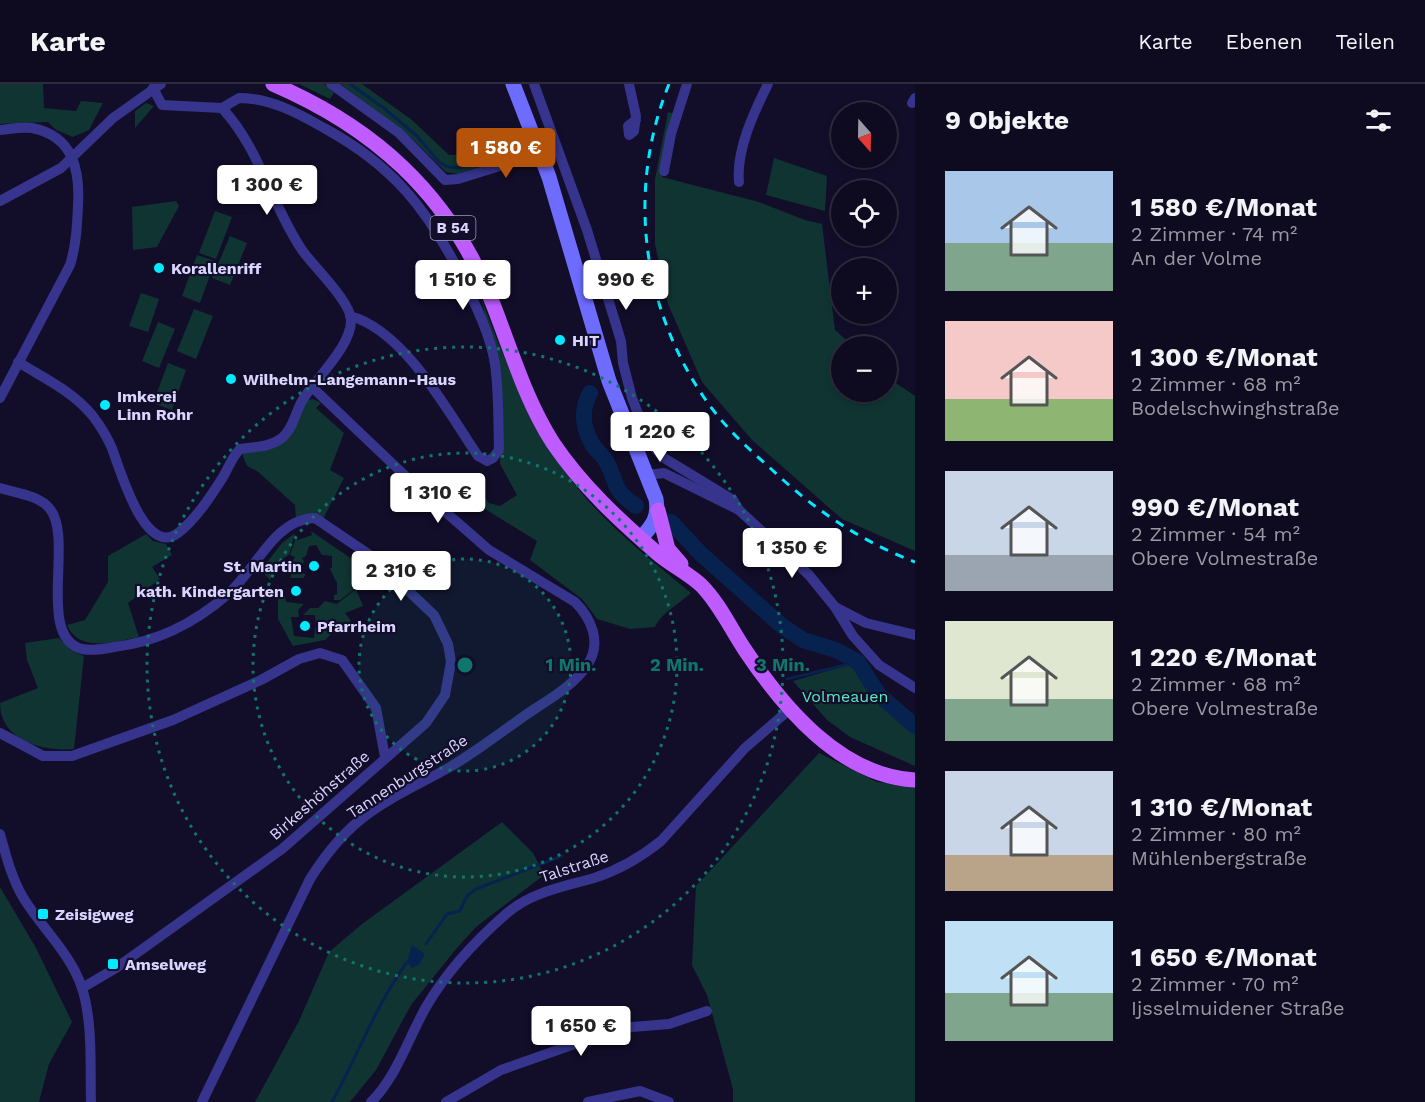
<!DOCTYPE html>
<html lang="de">
<head>
<meta charset="utf-8">
<style>
	body { margin:0; font-family:"Work Sans",sans-serif; background:#171328; color:#f1f3f6; height:100vh; display:flex; flex-direction:column; font-size:22px; white-space:nowrap }
	* { box-sizing:border-box; margin:0 }
	p { font-size:20px; color:#9b9aa4 }
	.icon { flex:none; width:33px; height:33px; fill:none; stroke:currentColor; stroke-width:2; stroke-linecap:round; stroke-linejoin:round }
	.map { position:relative; flex:1; overflow:hidden }
	.panel { display:flex; flex-direction:column; background:#0e0a1f; width:510px }
	.panel>* { flex:none }
	.needle { width:39px; rotate:160deg }
	.tools { position:absolute; left:831px; top:18px; display:grid; gap:12px }
	.tools a { display:grid; place-items:center; width:66px; height:66px; border-radius:50%; background:#0e0a1f; box-shadow:0 3px 9px #0003,0 0 0 2px #2e2b3d; font-size:30px }
	.price { position:absolute; translate:-50% -51px; padding:0 14px; border-radius:6px; background:#fff; color:#222; font-size:20px; line-height:39px; filter:drop-shadow(0 2px 3px #0008) }
	.price::after { content:''; position:absolute; left:50%; top:36px; width:18px; height:14px; margin-left:-9px; background:inherit; clip-path:polygon(0 0,100% 0,50% 100%) }
	.price.current { background:#b45309; color:#fff }
	ul { padding:0; list-style:none }
	li { display:flex; align-items:center; gap:18px; height:150px; padding:0 30px }
	li span { display:grid; place-items:center; flex:none; width:168px; height:120px; border-radius:0px; color:#555 }
	li>.icon { margin-inline-start:auto }
	span .icon { width:72px; height:72px; fill:#fffc; stroke-width:1 }
	li b { font-size:26px }
	h2 { display:flex; justify-content:space-between; align-items:center; height:72px; padding:0 30px; font-size:26px }
	header { display:flex; align-items:center; gap:36px; box-sizing:border-box; height:84px; padding:0 30px; background:#0e0a1f; border-bottom:2px solid #2e2b3d }
	header strong { font-size:28px }
	nav { display:flex; gap:33px; margin-inline-start:auto; font-size:21px }
	main { display:flex; flex:1; min-height:0 }
	.map>svg:first-child { display:block }
	.green { fill:#103432 }
	.water { fill:#07224e }
	.lines { fill:none; stroke-linecap:round; stroke-linejoin:round }
	.stream { stroke:#07224e; stroke-width:3 }
	.river { stroke:#07224e; stroke-width:16 }
	.street { stroke:#36348c; stroke-width:10 }
	.secondary { stroke:#6e6cff; stroke-width:15 }
	.primary { stroke:#bf5cff; stroke-width:15 }
	.rail { stroke:#01eaff; stroke-width:3; stroke-dasharray:9 8; stroke-linecap:butt }
	.ring { fill:none; stroke:#0f766e; stroke-width:3; stroke-dasharray:3 6 }
	.poi-dot { fill:#01eaff; stroke:#120d29; stroke-width:2 }
	.labels { text-anchor:middle; stroke-width:4.5; stroke-linejoin:round; paint-order:stroke }
	.shield { fill:#120d29; stroke:#9d99bf; stroke-width:1.5 }
	.shield-label { font-size:15px; font-weight:bold; fill:#d9d5ff }
	.poi-label { font-size:16px; font-weight:bold; fill:#d9d5ff; stroke:#120d29; text-anchor:start }
	.park-label { font-size:16px; fill:#55ebc3; stroke:#120d29 }
	.street-label { font-size:16px; fill:#d9d5ff; stroke:#120d29 }
	.centre { fill:#0f766e; stroke:#120d29; stroke-width:3 }
	.ring-label { font-size:18px; text-anchor:middle; font-weight:bold; fill:#0f766e; stroke:#120d29; stroke-width:4.5; stroke-linejoin:round; paint-order:stroke }
</style>
</head>
<body>
<header>
<strong>Karte</strong>
<nav><a>Karte</a><a>Ebenen</a><a>Teilen</a></nav>
</header>
<main>
<div class="map">
<svg width="915" height="1018" viewBox="0 0 915 1018">
	<rect width="100%" height="100%" fill="#120d29"/>
	<!-- green -->
	<g class="green">
		<path d="M0 0H43L44 24 76 27 81 17 103 19 89 46 73 53 56 46 48 38 0 40Z"/>
		<path d="M299 0H324L334 9 330 15Z"/>
		<path d="M340 0H362L412 36 449 71H461L476 61 490 57 511 61 521 68 458 90 446 88 411 54Z"/>
		<path d="M146 19 154 22 135 44V27Z"/>
		<path d="M668 28 675 30 662 93 759 118 805 136 822 140 835 246 853 262H842V308H886L887 293 915 312V467L842 435 752 356 702 298 668 220 655 160V95Z"/>
		<path d="M774 74 827 92 825 127 766 111Z"/>
		<path d="M176 117 179 122 157 163 133 166 132 123Z"/>
		<path d="M215 127 232 133 216 175 199 169Z"/>
		<path d="M230 152 247 159 230 201 212 194Z"/>
		<path d="M197 171 215 177 200 219 182 212Z"/>
		<path d="M141 209 159 215 148 248 129 242Z"/>
		<path d="M481 214C504 274 526 333 564 386 597 434 646 472 691 509 678 521 661 529 655 543L630 545 597 535 582 515 530 476 537 457 472 417 480 407 489 419 500 422 517 411 500 380 501 300Z"/>
		<path d="M194 225 213 232 196 275 177 267Z"/>
		<path d="M158 238 175 245 159 284 142 277Z"/>
		<path d="M168 279 186 286 172 326 153 319Z"/>
		<path d="M313 315 321 319 316 324 344 349 330 386 344 394 322 437H296L295 421 257 387 247 382 240 365 278 357 302 317Z"/>
		<path d="M311 447 365 484 361 489 364 498 340 516H334V511L337 510V499L330 485 332 483V472L322 471 316 461 309 462 306 472 302 474 304 477 300 487 306 491 303 494H290L293 485 291 479 295 473 290 471 296 453 298 456 312 451Z"/>
		<path d="M295 449 289 471 282 475 270 496 261 486 282 459Z"/>
		<path d="M146 450 153 457 166 460 172 471 152 483 160 495 128 519 139 553C115 558 79 569 67 541L85 536 108 498V472Z"/>
		<path d="M356 505 363 522 345 529 351 537 337 550 334 547 325 556 293 562 278 535V514L285 512 286 518 304 520 298 526 299 533H291L294 552 314 554 315 544H319L316 543 315 531H303L310 524H318L325 517 337 520Z"/>
		<path d="M59 554 71 566 84 572 74 665C44 668 0 657 0 619L38 604 27 576 25 559Z"/>
		<path d="M858 578 879 611 915 642V682L850 653 827 636 793 597Z"/>
		<path d="M819 669 877 698 915 702V1018H733V1005L707 911 692 881 696 802Z"/>
		<path d="M502 738 533 769 544 791 476 843 456 865 411 921 376 986 350 1018H255L299 937 329 868 362 840Z"/>
		<path d="M0 803 36 864 72 938 49 980 39 1018H0Z"/>
	</g>
	<!-- water -->
	<path class="water" d="M412 861 425 870 419 881 412 884 407 878Z"/>
	<g class="lines">
		<!-- stream -->
		<g class="stream">
			<path d="M350 0 385 25 417 52 439 78 448 83 461 84 488 68 514 74"/>
			<path d="M787 595 858 578"/>
			<path d="M426 860 447 830 460 827 467 812 476 805 562 772"/>
			<path d="M332 1018C358 971 376 921 407 878"/>
		</g>
		<!-- river -->
		<g class="river">
			<path d="M590 309C581 326 582 341 591 358 594 365 602 370 606 377 619 400 610 404 636 422"/>
			<path d="M671 438 701 470 782 542 803 556 836 566 858 578 879 611 915 642"/>
		</g>
		<!-- street -->
		<g class="street">
			<path d="M331 0 399 49 445 96 458 95 541 69"/>
			<path d="M534 0 587 146 621 257 623 279 632 314 649 358 664 374 733 416 739 426"/>
			<path d="M629 0 636 32 634 47 629 51 628 42 636 36"/>
			<path d="M912 19 915 14"/>
			<path d="M222 24 239 14C270 14 298 29 324 44 394 82 427 125 463 195 476 222 490 250 495 280 499 308 498 337 499 366L493 374 487 377 478 372C448 328 404 246 350 232"/>
			<path d="M0 46C10 45 22 43 32 44 74 52 80 87 78 122 77 143 76 162 70 181L0 314"/>
			<path d="M664 87 671 50 687 0"/>
			<path d="M739 98C736 66 754 28 768 0"/>
			<path d="M0 117 61 84 113 34 161 0"/>
			<path d="M18 278C44 294 72 307 92 331 99 340 106 351 111 362 119 381 144 475 178 449 196 435 211 412 223 393 229 383 232 373 240 365 254 363 272 363 283 353 294 343 295 329 302 317 314 296 352 262 351 236 351 218 313 182 302 166 271 120 260 65 222 24L162 21 153 4"/>
			<path d="M647 391 664 389 739 426 809 491 835 523 853 552 879 581 915 604"/>
			<path d="M0 404C16 409 39 411 50 425 74 455 36 553 82 565 92 567 104 565 114 563 157 558 196 538 228 510 256 486 274 435 315 434L374 474 434 531 448 560 451 578 445 611 426 639 282 765 116 884 82 904"/>
			<path d="M835 523 866 539 915 551"/>
			<path d="M0 649 43 672H72L173 636 261 596 299 575 320 569 342 576 376 624 385 673"/>
			<path d="M0 750C6 772 12 795 24 815 42 844 71 870 82 904 93 939 90 981 91 1018"/>
			<path d="M202 1018 310 795C324 773 339 753 360 736 387 714 420 700 450 683 479 666 505 645 533 626 553 613 575 600 588 580 602 558 591 534 575 518L489 466 418 404 313 304"/>
			<path d="M371 1018C397 992 408 955 426 923 447 887 475 857 506 830 531 808 563 803 594 794 619 786 641 773 661 757L745 664 790 625"/>
			<path d="M446 1018 501 986 620 944 669 940 707 927"/>
			<path d="M588 1018 640 1007 669 1018"/>
		</g>
		<!-- secondary -->
		<path class="secondary" d="M513 0 549 93 609 297 656 415C659 433 653 441 641 454"/>
		<!-- primary -->
		<g class="primary">
			<path d="M273 0C373 43 446 108 489 210 509 259 524 314 553 359 582 402 619 436 657 469 671 481 688 489 701 501 719 519 731 545 745 566 783 623 840 692 915 696"/>
			<path d="M658 426 668 465 681 480"/>
		</g>
		<!-- rail -->
		<path class="rail" d="M669 0C627 104 641 220 703 312 721 339 744 361 768 382 812 424 858 456 915 478"/>
	</g>
	<!-- distance rings -->
	<circle cx="465" cy="581" r="106" fill="#0f766e" fill-opacity=".12"/>
	<g class="ring">
		<circle cx="465" cy="581" r="106"/>
		<circle cx="465" cy="581" r="212"/>
		<circle cx="465" cy="581" r="318"/>
	</g>
	<!-- markers -->
	<g class="poi-dot">
		<circle cx="159" cy="184" r="6"/>
		<circle cx="560" cy="256" r="6"/>
		<circle cx="231" cy="295" r="6"/>
		<circle cx="105" cy="321" r="6"/>
		<circle cx="314" cy="482" r="6"/>
		<circle cx="296" cy="507" r="6"/>
		<circle cx="305" cy="542" r="6"/>
		<rect x="37" y="824" width="12" height="12" rx="3"/>
		<rect x="107" y="874" width="12" height="12" rx="3"/>
	</g>
	<g class="labels">
		<!-- shield labels -->
		<rect class="shield" x="430.5" y="132" width="45" height="24" rx="4.5"/>
		<g class="shield-label">
			<text x="453" y="149">B 54</text>
		</g>
		<!-- poi labels -->
		<g class="poi-label">
			<text x="171" y="190">Korallenriff</text>
			<text x="572" y="262">HIT</text>
			<text x="243" y="301">Wilhelm-Langemann-Haus</text>
			<text x="117" y="318">Imkerei<tspan x="117" dy="18">Linn Rohr</tspan></text>
			<text x="302" y="488" text-anchor="end">St. Martin</text>
			<text x="284" y="513" text-anchor="end">kath. Kindergarten</text>
			<text x="317" y="548">Pfarrheim</text>
			<text x="55" y="836">Zeisigweg</text>
			<text x="125" y="886">Amselweg</text>
		</g>
		<!-- park labels -->
		<g class="park-label">
			<text x="845" y="618">Volmeauen</text>
		</g>
		<!-- street labels -->
		<g class="street-label">
			<text transform="translate(407 692) rotate(-33)" y="6">Tannenburgstraße</text>
			<text transform="translate(319 711) rotate(-41)" y="6">Birkeshöhstraße</text>
			<text transform="translate(574 782) rotate(-18)" y="6">Talstraße</text>
		</g>
	</g>
	<circle cx="465" cy="581" r="9" class="centre"/>
	<g class="ring-label">
		<text x="571" y="587">1 Min.</text>
		<text x="677" y="587">2 Min.</text>
		<text x="783" y="587">3 Min.</text>
	</g>
</svg>
<div class="tools">
<a><svg class="needle" viewBox="-14 -14 28 28"><path d="M0-13l5 13h-10z" fill="#e53935"/><path d="M0 13l5-13h-10z" fill="#9b9aa4"/></svg></a>
<a><svg class="icon" aria-label="locate" viewBox="0 0 24 24"><circle cx="12" cy="12" r="6"/><path d="M12 2v4M12 18v4M2 12h4M18 12h4"/></svg></a>
<a>+</a>
<a>−</a>
</div>
<b class="price current" style="left:506px;top:95px">1 580 €</b>
<b class="price" style="left:267px;top:132px">1 300 €</b>
<b class="price" style="left:463px;top:227px">1 510 €</b>
<b class="price" style="left:626px;top:227px">990 €</b>
<b class="price" style="left:660px;top:379px">1 220 €</b>
<b class="price" style="left:438px;top:440px">1 310 €</b>
<b class="price" style="left:792px;top:495px">1 350 €</b>
<b class="price" style="left:401px;top:518px">2 310 €</b>
<b class="price" style="left:581px;top:973px">1 650 €</b>
</div>
<section class="panel">
<h2>9 Objekte<svg class="icon" aria-label="filters" viewBox="0 0 24 24"><path d="M4 7h16M4 17h16"/><circle cx="9" cy="7" r="2"/><circle cx="15" cy="17" r="2"/></svg></h2>
<ul>
<li><span style="background:linear-gradient(#a9c7e8 60%,#7fa58c 0)"><svg class="icon" aria-label="home" viewBox="0 0 24 24"><path d="M3 11l9-7 9 7M6 9v11h12V9"/></svg></span><div><b>1 580 €/Monat</b><p>2 Zimmer · 74 m²</p><p>An der Volme</p></div></li>
<li><span style="background:linear-gradient(#f6c9c9 65%,#8fb573 0)"><svg class="icon" aria-label="home" viewBox="0 0 24 24"><path d="M3 11l9-7 9 7M6 9v11h12V9"/></svg></span><div><b>1 300 €/Monat</b><p>2 Zimmer · 68 m²</p><p>Bodelschwinghstraße</p></div></li>
<li><span style="background:linear-gradient(#c9d6e8 70%,#9aa5b1 0)"><svg class="icon" aria-label="home" viewBox="0 0 24 24"><path d="M3 11l9-7 9 7M6 9v11h12V9"/></svg></span><div><b>990 €/Monat</b><p>2 Zimmer · 54 m²</p><p>Obere Volmestraße</p></div></li>
<li><span style="background:linear-gradient(#dfe7d0 65%,#7fa58c 0)"><svg class="icon" aria-label="home" viewBox="0 0 24 24"><path d="M3 11l9-7 9 7M6 9v11h12V9"/></svg></span><div><b>1 220 €/Monat</b><p>2 Zimmer · 68 m²</p><p>Obere Volmestraße</p></div></li>
<li><span style="background:linear-gradient(#c9d6e8 70%,#b9a48a 0)"><svg class="icon" aria-label="home" viewBox="0 0 24 24"><path d="M3 11l9-7 9 7M6 9v11h12V9"/></svg></span><div><b>1 310 €/Monat</b><p>2 Zimmer · 80 m²</p><p>Mühlenbergstraße</p></div></li>
<li><span style="background:linear-gradient(#bfe0f5 60%,#7fa58c 0)"><svg class="icon" aria-label="home" viewBox="0 0 24 24"><path d="M3 11l9-7 9 7M6 9v11h12V9"/></svg></span><div><b>1 650 €/Monat</b><p>2 Zimmer · 70 m²</p><p>Ijsselmuidener Straße</p></div></li>
</ul>
</section>
</main>
</body>
</html>
